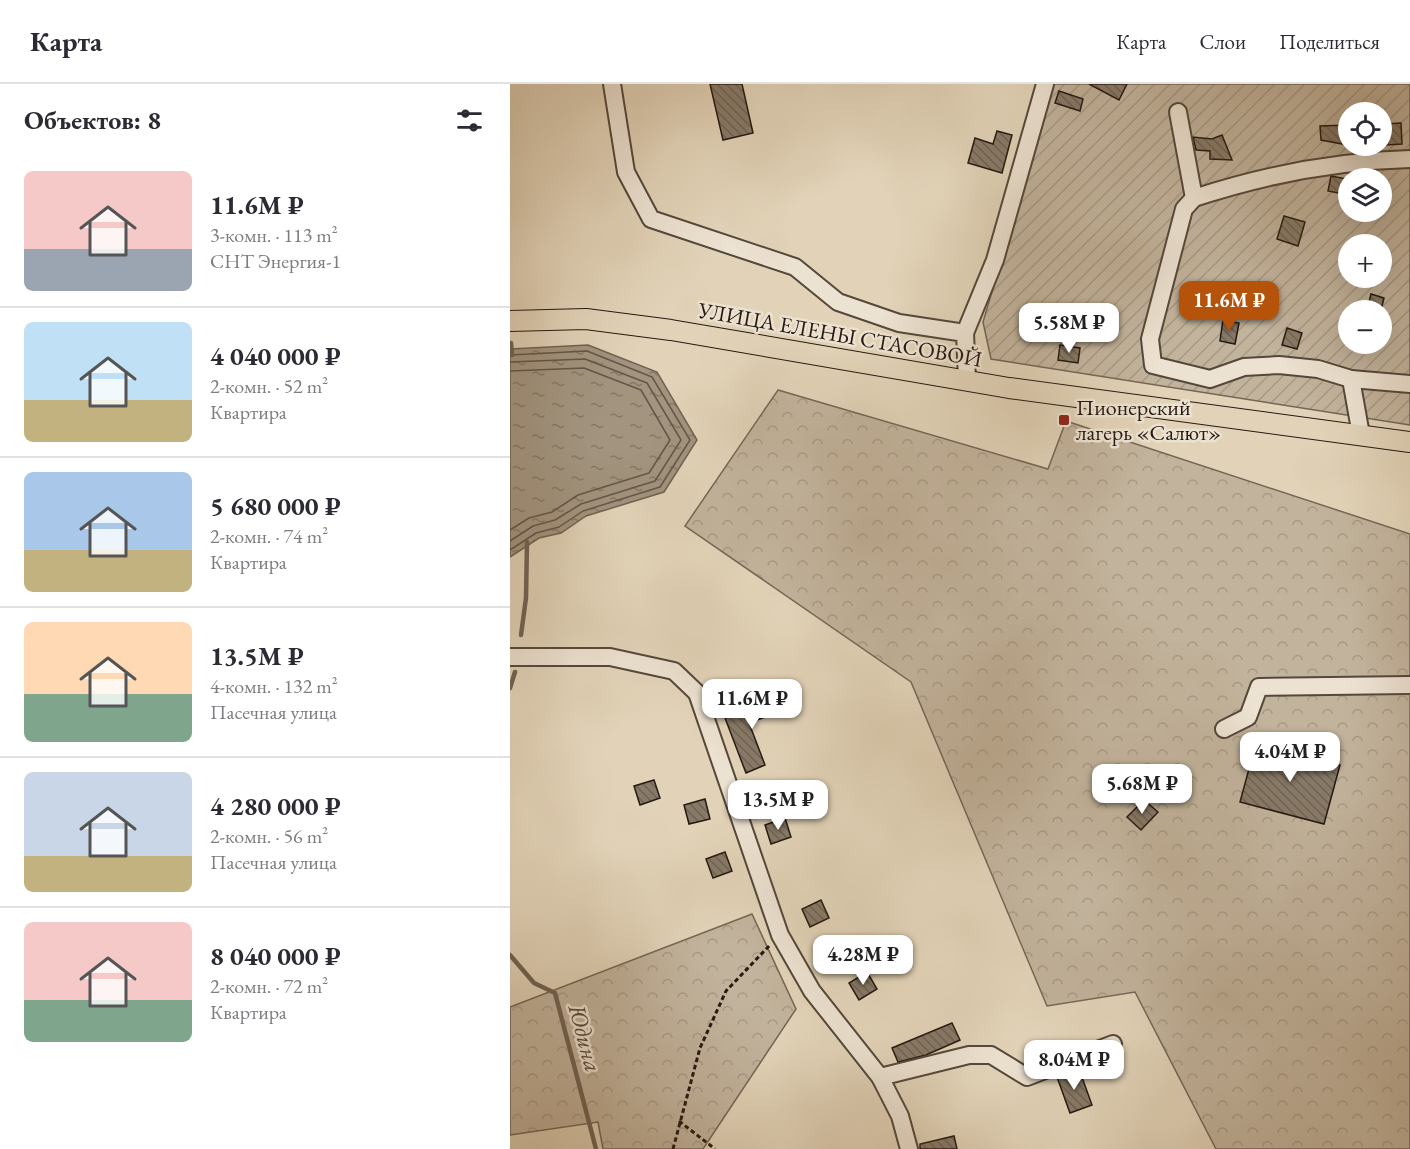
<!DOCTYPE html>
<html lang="ru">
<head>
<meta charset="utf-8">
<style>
	body { margin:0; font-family:"EB Garamond",serif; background:#f7f7f7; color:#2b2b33; height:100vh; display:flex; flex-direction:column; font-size:22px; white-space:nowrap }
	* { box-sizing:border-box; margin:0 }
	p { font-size:20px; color:#7c7c81 }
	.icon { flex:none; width:33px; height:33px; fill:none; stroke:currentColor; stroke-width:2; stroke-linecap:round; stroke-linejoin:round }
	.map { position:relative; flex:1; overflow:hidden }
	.details { display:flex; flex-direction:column; background:#fff; width:510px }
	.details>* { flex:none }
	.fabs { position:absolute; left:828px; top:18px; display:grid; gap:12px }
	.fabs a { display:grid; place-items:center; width:54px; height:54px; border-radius:50%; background:#fff; box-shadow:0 6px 24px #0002; font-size:30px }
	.price { position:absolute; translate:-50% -51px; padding:0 14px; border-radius:12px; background:#fff; color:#222; font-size:20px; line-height:39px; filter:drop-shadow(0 2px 3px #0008) }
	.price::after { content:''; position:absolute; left:50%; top:36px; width:18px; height:14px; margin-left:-9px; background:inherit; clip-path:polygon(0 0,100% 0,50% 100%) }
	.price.on { background:#b45309; color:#fff }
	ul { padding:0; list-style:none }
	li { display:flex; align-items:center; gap:18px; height:150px; padding:0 24px }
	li+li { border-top:2px solid #e1e1e2 }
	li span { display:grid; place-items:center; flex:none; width:168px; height:120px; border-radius:9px; color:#555 }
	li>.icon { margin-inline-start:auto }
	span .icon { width:72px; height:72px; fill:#fffc; stroke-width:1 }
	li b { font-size:26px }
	h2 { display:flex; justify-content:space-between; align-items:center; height:72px; padding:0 24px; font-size:26px }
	header { display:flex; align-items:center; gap:36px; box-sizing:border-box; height:84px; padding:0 30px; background:#fff; border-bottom:2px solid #e1e1e2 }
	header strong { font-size:28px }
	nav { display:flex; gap:33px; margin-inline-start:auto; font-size:21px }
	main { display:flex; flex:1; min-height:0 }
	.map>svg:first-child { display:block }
	.forest { fill:url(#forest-crowns); stroke:#746656; stroke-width:1.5 }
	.garden { fill:url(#garden-furrows); stroke:#746656; stroke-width:1.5; fill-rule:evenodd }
	.water { fill:url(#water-ripples); stroke:#706353; stroke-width:1.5 }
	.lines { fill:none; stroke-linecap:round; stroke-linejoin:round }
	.shore { stroke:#645648; stroke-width:1.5 }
	.stream { stroke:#706353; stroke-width:4.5 }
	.building { fill:url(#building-back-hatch); stroke:#251911; stroke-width:1.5 }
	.minor-casing { stroke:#54483b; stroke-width:20 }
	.major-casing { stroke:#251911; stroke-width:22 }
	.path { stroke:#251911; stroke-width:3; stroke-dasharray:4.5 3; stroke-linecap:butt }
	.minor { stroke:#ece2d1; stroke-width:16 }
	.major { stroke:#e2d3b8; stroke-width:20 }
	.poi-dot { fill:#8f2418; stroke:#ece2d1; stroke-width:2 }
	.labels { text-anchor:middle; stroke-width:5; stroke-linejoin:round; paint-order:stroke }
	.street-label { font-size:22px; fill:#251911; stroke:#ece2d1 }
	.poi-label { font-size:22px; fill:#251911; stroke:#ece2d1; text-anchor:start }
	.water-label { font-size:24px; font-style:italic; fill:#574a3d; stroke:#ece2d1 }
</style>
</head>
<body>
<header>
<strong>Карта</strong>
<nav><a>Карта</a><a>Слои</a><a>Поделиться</a></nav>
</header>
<main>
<section class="details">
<h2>Объектов: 8<svg class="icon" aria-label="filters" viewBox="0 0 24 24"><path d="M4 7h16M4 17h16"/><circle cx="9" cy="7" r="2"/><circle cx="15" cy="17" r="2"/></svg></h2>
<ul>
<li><span style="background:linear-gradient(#f6c9c9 65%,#9aa5b1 0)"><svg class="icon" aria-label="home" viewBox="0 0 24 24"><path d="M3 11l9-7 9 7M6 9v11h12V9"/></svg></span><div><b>11.6M ₽</b><p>3-комн. · 113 m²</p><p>СНТ Энергия-1</p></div></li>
<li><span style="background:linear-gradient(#bfe0f5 65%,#c2b280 0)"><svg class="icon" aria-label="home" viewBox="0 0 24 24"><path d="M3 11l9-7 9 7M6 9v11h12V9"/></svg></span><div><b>4 040 000 ₽</b><p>2-комн. · 52 m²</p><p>Квартира</p></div></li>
<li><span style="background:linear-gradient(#a9c7e8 65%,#c2b280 0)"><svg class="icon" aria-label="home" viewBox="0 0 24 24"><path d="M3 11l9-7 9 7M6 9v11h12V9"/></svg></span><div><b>5 680 000 ₽</b><p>2-комн. · 74 m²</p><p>Квартира</p></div></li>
<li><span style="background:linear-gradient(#ffd9b3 60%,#7fa58c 0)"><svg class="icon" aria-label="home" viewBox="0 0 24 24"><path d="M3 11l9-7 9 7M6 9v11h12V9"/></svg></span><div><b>13.5M ₽</b><p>4-комн. · 132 m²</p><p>Пасечная улица</p></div></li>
<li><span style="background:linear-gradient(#c9d6e8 70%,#c2b280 0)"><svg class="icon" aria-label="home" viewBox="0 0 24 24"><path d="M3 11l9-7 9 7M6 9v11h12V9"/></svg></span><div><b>4 280 000 ₽</b><p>2-комн. · 56 m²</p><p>Пасечная улица</p></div></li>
<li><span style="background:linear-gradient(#f6c9c9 65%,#7fa58c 0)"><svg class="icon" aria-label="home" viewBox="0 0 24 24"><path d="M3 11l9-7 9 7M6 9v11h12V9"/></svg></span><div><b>8 040 000 ₽</b><p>2-комн. · 72 m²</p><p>Квартира</p></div></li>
</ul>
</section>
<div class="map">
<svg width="900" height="1065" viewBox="0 0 900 1065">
	<defs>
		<pattern id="forest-crowns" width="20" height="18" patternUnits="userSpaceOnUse" patternTransform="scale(1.5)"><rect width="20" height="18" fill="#c2b39c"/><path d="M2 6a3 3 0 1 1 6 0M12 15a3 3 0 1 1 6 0" fill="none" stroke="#a79985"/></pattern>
		<pattern id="garden-furrows" width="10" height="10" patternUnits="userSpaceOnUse" patternTransform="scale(1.5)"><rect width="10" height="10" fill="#c2b39c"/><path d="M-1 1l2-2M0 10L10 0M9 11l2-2" fill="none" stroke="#a79985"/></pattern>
		<pattern id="water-ripples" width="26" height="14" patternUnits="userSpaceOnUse" patternTransform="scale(1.5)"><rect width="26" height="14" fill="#a2947f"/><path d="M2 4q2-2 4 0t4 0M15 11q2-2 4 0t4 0" fill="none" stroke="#847867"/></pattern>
		<pattern id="building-back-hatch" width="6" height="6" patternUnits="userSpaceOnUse" patternTransform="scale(1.5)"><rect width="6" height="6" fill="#877a68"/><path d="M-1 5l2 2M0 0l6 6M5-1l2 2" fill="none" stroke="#6e6354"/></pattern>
	</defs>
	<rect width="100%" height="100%" fill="#e2d3b8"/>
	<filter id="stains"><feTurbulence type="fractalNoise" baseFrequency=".00333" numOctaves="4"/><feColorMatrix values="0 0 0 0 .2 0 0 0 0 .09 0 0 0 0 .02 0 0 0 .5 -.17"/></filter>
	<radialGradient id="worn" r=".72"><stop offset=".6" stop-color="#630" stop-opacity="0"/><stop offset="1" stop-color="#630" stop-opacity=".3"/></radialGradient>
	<!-- forest -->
	<g class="forest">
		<path d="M268 306 538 385 556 337 900 450V1065H706L625 908 537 922 401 598 175 442Z"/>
		<path d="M242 830 286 925 193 1065H93L88 1038 0 1051V923Z"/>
	</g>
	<!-- garden -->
	<path class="garden" d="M544 0H900V341L481 275 473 238ZM838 28H872V62H838ZM838 94H872V128H838ZM838 160H872V194H838ZM838 226H872V260H838Z"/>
	<!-- water -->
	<path class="water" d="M78 261 147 288 187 356 154 408 76 432 51 449 29 454 0 473V265Z"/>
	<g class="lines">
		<!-- shore -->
		<g class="shore">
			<path d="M0 271 77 267 142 293 180 356 150 403 73 427 49 443 26 449 0 466"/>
			<path d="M0 278 75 275 137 299 171 356 145 397 71 420 45 436 23 442 0 457"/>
			<path d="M0 287 74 284 131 306 160 356 139 389 68 411 42 428 19 434 0 446"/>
		</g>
		<!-- stream -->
		<g class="stream">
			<path d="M1 259 2 271"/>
			<path d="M11 551 16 514 17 458"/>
			<path d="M0 604 5 588"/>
			<path d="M0 871 24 899 45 909 86 1065"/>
		</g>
	</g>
	<!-- building -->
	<g class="building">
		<path d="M200 0H232L243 49 213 56Z"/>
		<path d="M579 0H617L609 16Z"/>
		<path d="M549 7 573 15 570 27 545 19Z"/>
		<path d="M891 39 892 60 876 61 874 40Z"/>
		<path d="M838 41V61L811 56 810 42Z"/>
		<path d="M487 47 502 51 492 89 458 79 465 54 483 60Z"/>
		<path d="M712 51 722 76 700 75V67L686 66 683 53 702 55Z"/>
		<path d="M821 92 837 95 833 110 818 107Z"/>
		<path d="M774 132 795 138 788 162 767 155Z"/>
		<path d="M861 210 874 214 871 226H857Z"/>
		<path d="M713 236 729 239 725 260 710 257Z"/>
		<path d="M777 244 792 249 787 265 772 261Z"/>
		<path d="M550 261 570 264 568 279 548 276Z"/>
		<path d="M269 607 276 625 239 639 255 681 236 689 215 634 252 620 250 614Z"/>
		<path d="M746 659 830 681 814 740 730 718Z"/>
		<path d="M144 696 150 714 130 721 124 702Z"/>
		<path d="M195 715 200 735 179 740 174 721Z"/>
		<path d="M634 716 648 728 631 746 617 733Z"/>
		<path d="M275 734 281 753 261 760 255 741Z"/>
		<path d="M215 768 222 787 203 794 196 775Z"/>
		<path d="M311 816 319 834 300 843 292 825Z"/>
		<path d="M357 888 367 905 349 916 339 899Z"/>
		<path d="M442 939 450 956 416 971 388 978 382 964Z"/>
		<path d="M569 985 582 1021 560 1029 547 993Z"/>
		<path d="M444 1052 447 1065H410V1060Z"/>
	</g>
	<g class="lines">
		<defs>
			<g id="minor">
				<path d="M102 0 116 88 141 135 285 183 328 218 389 239 455 249 457 296"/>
				<path d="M668 28 684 114"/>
				<path d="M455 249 485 176 535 0"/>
				<path d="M841 295 900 300"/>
				<path d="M851 351 841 295 808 285 769 281 734 283 700 295 643 281 640 255 674 125 684 114C754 91 826 77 900 75"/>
				<path d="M0 573H100L164 587 187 609 270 851 302 907 370 993 390 1032 399 1065"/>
				<path d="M714 645 738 633 749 603 900 601"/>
				<path d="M370 993 459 971H481L517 993 603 960"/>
			</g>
			<path id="major" d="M0 237 76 235 161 246 499 304 900 358"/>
		</defs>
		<!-- minor casing -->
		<use href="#minor" class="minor-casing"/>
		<!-- major casing -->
		<use href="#major" class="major-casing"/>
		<!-- path -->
		<g class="path">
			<path d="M169 1037 205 1065"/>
			<path d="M163 1065 190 964 216 907 260 861"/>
		</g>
		<!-- minor -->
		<use href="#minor" class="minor"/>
		<!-- major -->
		<use href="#major" class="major"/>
	</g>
	<!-- markers -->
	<rect class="poi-dot" x="548" y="330" width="12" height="12" rx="3"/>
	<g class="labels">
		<!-- street labels -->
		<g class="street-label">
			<text transform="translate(330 250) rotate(10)" y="8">УЛИЦА ЕЛЕНЫ СТАСОВОЙ</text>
		</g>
		<!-- poi labels -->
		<g class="poi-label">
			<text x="566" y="331">Пионерский<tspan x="566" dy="25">лагерь «Салют»</tspan></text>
		</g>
		<!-- water labels -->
		<g class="water-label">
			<text transform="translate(75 954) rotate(75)" y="8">Юдина</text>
		</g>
	</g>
	<rect width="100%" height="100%" filter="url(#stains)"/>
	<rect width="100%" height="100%" fill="url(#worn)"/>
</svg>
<div class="fabs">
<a><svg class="icon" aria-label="locate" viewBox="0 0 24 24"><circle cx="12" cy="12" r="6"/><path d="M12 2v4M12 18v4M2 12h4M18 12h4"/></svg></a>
<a><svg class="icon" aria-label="layers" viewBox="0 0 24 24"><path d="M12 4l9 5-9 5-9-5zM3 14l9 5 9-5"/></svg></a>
<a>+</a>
<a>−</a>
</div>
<b class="price on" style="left:719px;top:248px">11.6M ₽</b>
<b class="price" style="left:559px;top:270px">5.58M ₽</b>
<b class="price" style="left:242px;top:646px">11.6M ₽</b>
<b class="price" style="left:780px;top:699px">4.04M ₽</b>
<b class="price" style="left:632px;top:731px">5.68M ₽</b>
<b class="price" style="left:268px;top:747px">13.5M ₽</b>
<b class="price" style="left:353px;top:902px">4.28M ₽</b>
<b class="price" style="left:564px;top:1007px">8.04M ₽</b>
</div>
</main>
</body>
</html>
